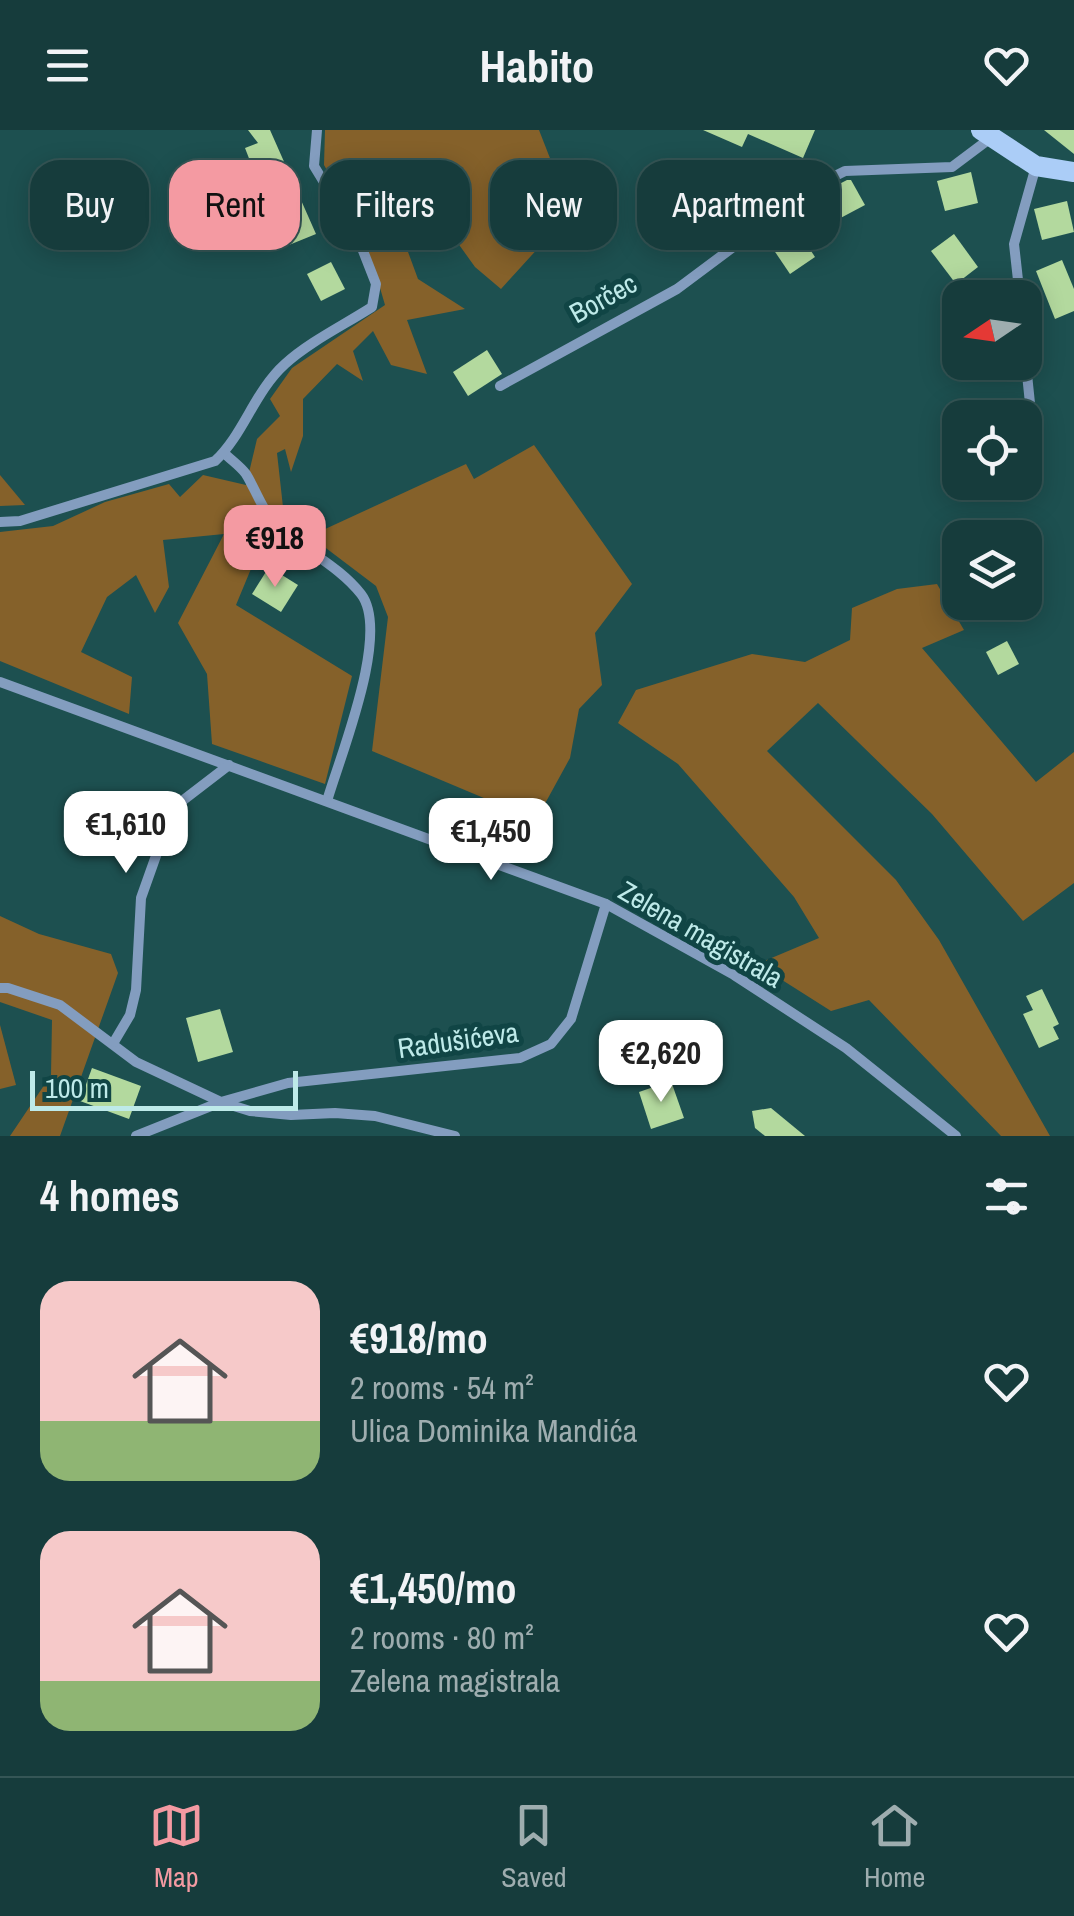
<!DOCTYPE html>
<html lang="en">
<head>
<meta charset="utf-8">
<style>
	body { margin:0; font-family:"Archivo Narrow",sans-serif; background:#234747; color:#f1f3f6; height:100vh; display:flex; flex-direction:column; font-size:38px; white-space:nowrap }
	* { box-sizing:border-box; margin:0 }
	p { font-size:32px; color:#9eadaf }
	.icon { flex:none; width:55px; height:55px; fill:none; stroke:currentColor; stroke-width:2; stroke-linecap:round; stroke-linejoin:round }
	.map { position:relative; height:1006px; overflow:hidden }
	.details { display:flex; flex-direction:column; background:#163c3c; flex:1 }
	.details>* { flex:none }
	.banner { position:absolute; left:30px; top:30px; width:1015px; height:90px; display:flex; gap:20px }
	.needle { width:65px; rotate:257deg }
	.buttons { position:absolute; left:942px; top:150px; display:grid; gap:20px }
	.buttons a { display:grid; place-items:center; width:100px; height:100px; border-radius:20px; background:#163c3c; box-shadow:0 5px 25px #0003,0 0 0 2px #355656; font-size:50px }
	.scale { position:absolute; left:30px; bottom:25px; width:268px; box-sizing:border-box; padding-left:10px; border:5px solid #beeae9; border-top:0; font-size:28px; line-height:35px; white-space:nowrap; color:#beeae9; -webkit-text-stroke:8px #104545; paint-order:stroke }
	.price { position:absolute; translate:-50% -85px; padding:0 22px; border-radius:20px; background:#fff; color:#222; font-size:32px; line-height:65px; filter:drop-shadow(0 2px 5px #0008) }
	.price::after { content:''; position:absolute; left:50%; top:60px; width:30px; height:22px; margin-left:-15px; background:inherit; clip-path:polygon(0 0,100% 0,50% 100%) }
	.price.selected { background:#f49aa2; color:#111 }
	ul { padding:0; list-style:none }
	li { display:flex; align-items:center; gap:30px; height:250px; padding:0 40px }
	li span { display:grid; place-items:center; flex:none; width:280px; height:200px; border-radius:30px; color:#555 }
	li>.icon { margin-inline-start:auto }
	span .icon { width:120px; height:120px; fill:#fffc; stroke-width:1 }
	li b { font-size:42px }
	h2 { display:flex; justify-content:space-between; align-items:center; height:120px; padding:0 40px; font-size:42px }
	.tag { padding:0 35px; border-radius:30px; background:#163c3c; box-shadow:0 5px 25px #0003,0 0 0 2px #355656; font-size:35px; line-height:90px }
	.tag.selected { background:#f49aa2; color:#111 }
	header { display:flex; justify-content:space-between; align-items:center; height:130px; padding:0 40px; background:#163c3c; font-size:45px; font-weight:800 }
	.menu { display:flex; justify-content:space-around; align-items:center; height:140px; border-top:2px solid #355656; background:#163c3c; font-size:28px; color:#9eadaf }
	.menu a { display:grid; justify-items:center; gap:5px }
	.menu .selected { color:#f49aa2 }
	.map>svg:first-child { display:block }
	.green { fill:#85612a }
	.building { fill:#b3d99e }
	.lines { fill:none; stroke-linecap:round; stroke-linejoin:round }
	.street { stroke:#839dbf; stroke-width:10 }
	.secondary { stroke:#abcdf7; stroke-width:20 }
	.labels { text-anchor:middle; stroke-width:10; stroke-linejoin:round; paint-order:stroke }
	.street-label { font-size:28px; fill:#beeae9; stroke:#104545 }
</style>
</head>
<body>
<header><svg class="icon" aria-label="menu" viewBox="0 0 24 24"><path d="M4 6h16M4 12h16M4 18h16"/></svg>Habito<svg class="icon" aria-label="heart" viewBox="0 0 24 24"><path d="M12 20l-8-8c-3-5 5-10 8-4 3-6 11-1 8 4z"/></svg></header>
<div class="map">
<svg width="1074" height="1006" viewBox="0 0 1074 1006">
	<rect width="100%" height="100%" fill="#1d5050"/>
	<!-- green -->
	<g class="green">
		<path d="M325 0H539L571 82 501 159 475 137 442 91 404 111 418 149 465 179 407 190 427 244 391 235 373 201 353 221 363 251 337 234 303 269V306L291 342 285 319 277 323 283 377 265 405 236 475 352 546 325 654 212 614 207 544 178 493 224 404 163 410 169 457 155 483 136 445 107 467 81 522 132 547 129 584 0 531V402L53 396 105 372 169 354 180 367 203 345 246 355 257 309 280 286 270 269 292 238 385 175 378 151 348 77 324 35Z"/>
		<path d="M534 315 632 454 595 503 602 555 579 579 570 628 536 690 372 621 388 487 376 456 310 406 466 334 474 349Z"/>
		<path d="M0 345 25 375 0 376Z"/>
		<path d="M937 454 964 500 922 518 1036 652 1074 622V753L1023 791 932 684 818 573 767 621 896 750 939 810 1050 1006H1001L869 870 831 881 757 834 819 808 794 767 678 634 618 593 636 560 752 524 805 532 850 510 852 478 897 459Z"/>
		<path d="M0 786 39 804 111 824 118 843 60 1006H10L51 945 52 890 0 872Z"/>
		<path d="M0 895 16 955 0 959Z"/>
	</g>
	<!-- building -->
	<g class="building">
		<path d="M248 0H270L316 104 289 115 267 60 262 62 245 18 258 13Z"/>
		<path d="M703 0H815L803 28 748 4 742 17Z"/>
		<path d="M1044 0H1074V24Z"/>
		<path d="M971 42 978 73 945 81 937 51Z"/>
		<path d="M847 50H851L865 75 833 92 818 65Z"/>
		<path d="M1067 71 1074 102 1042 110 1034 79Z"/>
		<path d="M791 90 815 127 790 144 765 107Z"/>
		<path d="M954 104 978 137 956 154 931 121Z"/>
		<path d="M1062 130 1074 159V181L1055 189 1036 141Z"/>
		<path d="M331 132 345 159 321 171 307 144Z"/>
		<path d="M487 220 502 244 468 266 453 242Z"/>
		<path d="M269 437 298 455 281 482 252 464Z"/>
		<path d="M1007 511 1019 534 998 545 986 522Z"/>
		<path d="M1042 859 1059 894 1053 897 1059 909 1039 918 1023 884 1033 880 1026 866Z"/>
		<path d="M220 879 233 922 198 932 186 888Z"/>
		<path d="M92 938 141 956 129 989 80 971Z"/>
		<path d="M671 951 684 988 651 999 639 962Z"/>
		<path d="M771 978 805 1006H765L755 998 752 981Z"/>
	</g>
	<g class="lines">
		<!-- street -->
		<g class="street">
			<path d="M1020 168 1014 114 1036 36"/>
			<path d="M1025 225 1031 283"/>
			<path d="M500 256 677 159 815 56 845 41 952 37 992 7"/>
			<path d="M224 323C231 330 240 336 246 344 256 360 263 383 278 396 304 420 339 436 361 464 391 503 340 626 327 671"/>
			<path d="M0 392 20 391 215 331C244 304 254 262 285 234 309 212 344 195 372 177L376 154 358 108 314 36 317 0"/>
			<path d="M0 552 606 774 734 845 846 918 956 1006"/>
			<path d="M0 858H8L60 875 136 932 221 972 288 953 520 928 551 914 571 889 606 774"/>
			<path d="M114 912 130 885 136 860 141 768 173 678 229 635"/>
			<path d="M136 1006 221 972 250 981 291 985 335 983 375 986 455 1006"/>
		</g>
		<!-- secondary -->
		<path class="secondary" d="M981 0 1036 36 1074 42"/>
	</g>
	<g class="labels">
		<!-- street labels -->
		<g class="street-label">
			<text transform="translate(603 168) rotate(-29)" y="10">Borčec</text>
			<text transform="translate(701 804) rotate(30)" y="10">Zelena magistrala</text>
			<text transform="translate(458 910) rotate(-8)" y="10">Radušićeva</text>
		</g>
	</g>
</svg>
<div class="buttons">
<a><svg class="needle" viewBox="-14 -14 28 28"><path d="M0-13l5 13h-10z" fill="#e53935"/><path d="M0 13l5-13h-10z" fill="#9eadaf"/></svg></a>
<a><svg class="icon" aria-label="locate" viewBox="0 0 24 24"><circle cx="12" cy="12" r="6"/><path d="M12 2v4M12 18v4M2 12h4M18 12h4"/></svg></a>
<a><svg class="icon" aria-label="layers" viewBox="0 0 24 24"><path d="M12 4l9 5-9 5-9-5zM3 14l9 5 9-5"/></svg></a>
</div>
<div class="scale">100 m</div>
<b class="price selected" style="left:275px;top:460px">€918</b>
<b class="price" style="left:126px;top:746px">€1,610</b>
<b class="price" style="left:491px;top:753px">€1,450</b>
<b class="price" style="left:661px;top:975px">€2,620</b>
<div class="banner">
<a class="tag">Buy</a>
<a class="tag selected">Rent</a>
<a class="tag">Filters</a>
<a class="tag">New</a>
<a class="tag">Apartment</a>
</div>
</div>
<section class="details">
<h2>4 homes<svg class="icon" aria-label="filters" viewBox="0 0 24 24"><path d="M4 7h16M4 17h16"/><circle cx="9" cy="7" r="2"/><circle cx="15" cy="17" r="2"/></svg></h2>
<ul>
<li><span style="background:linear-gradient(#f6c9c9 70%,#8fb573 0)"><svg class="icon" aria-label="home" viewBox="0 0 24 24"><path d="M3 11l9-7 9 7M6 9v11h12V9"/></svg></span><div><b>€918/mo</b><p>2 rooms · 54 m²</p><p>Ulica Dominika Mandića</p></div><svg class="icon" aria-label="heart" viewBox="0 0 24 24"><path d="M12 20l-8-8c-3-5 5-10 8-4 3-6 11-1 8 4z"/></svg></li>
<li><span style="background:linear-gradient(#f6c9c9 75%,#8fb573 0)"><svg class="icon" aria-label="home" viewBox="0 0 24 24"><path d="M3 11l9-7 9 7M6 9v11h12V9"/></svg></span><div><b>€1,450/mo</b><p>2 rooms · 80 m²</p><p>Zelena magistrala</p></div><svg class="icon" aria-label="heart" viewBox="0 0 24 24"><path d="M12 20l-8-8c-3-5 5-10 8-4 3-6 11-1 8 4z"/></svg></li>
</ul>
</section>
<nav class="menu">
<a class="selected"><svg class="icon" aria-label="map" viewBox="0 0 24 24"><path d="M3 6l6-2 6 2 6-2v14l-6 2-6-2-6 2zM9 4v14M15 6v14"/></svg>Map</a>
<a><svg class="icon" aria-label="saved" viewBox="0 0 24 24"><path d="M7 4h10v16l-5-4-5 4z"/></svg>Saved</a>
<a><svg class="icon" aria-label="home" viewBox="0 0 24 24"><path d="M3 11l9-7 9 7M6 9v11h12V9"/></svg>Home</a>
</nav>
</body>
</html>
